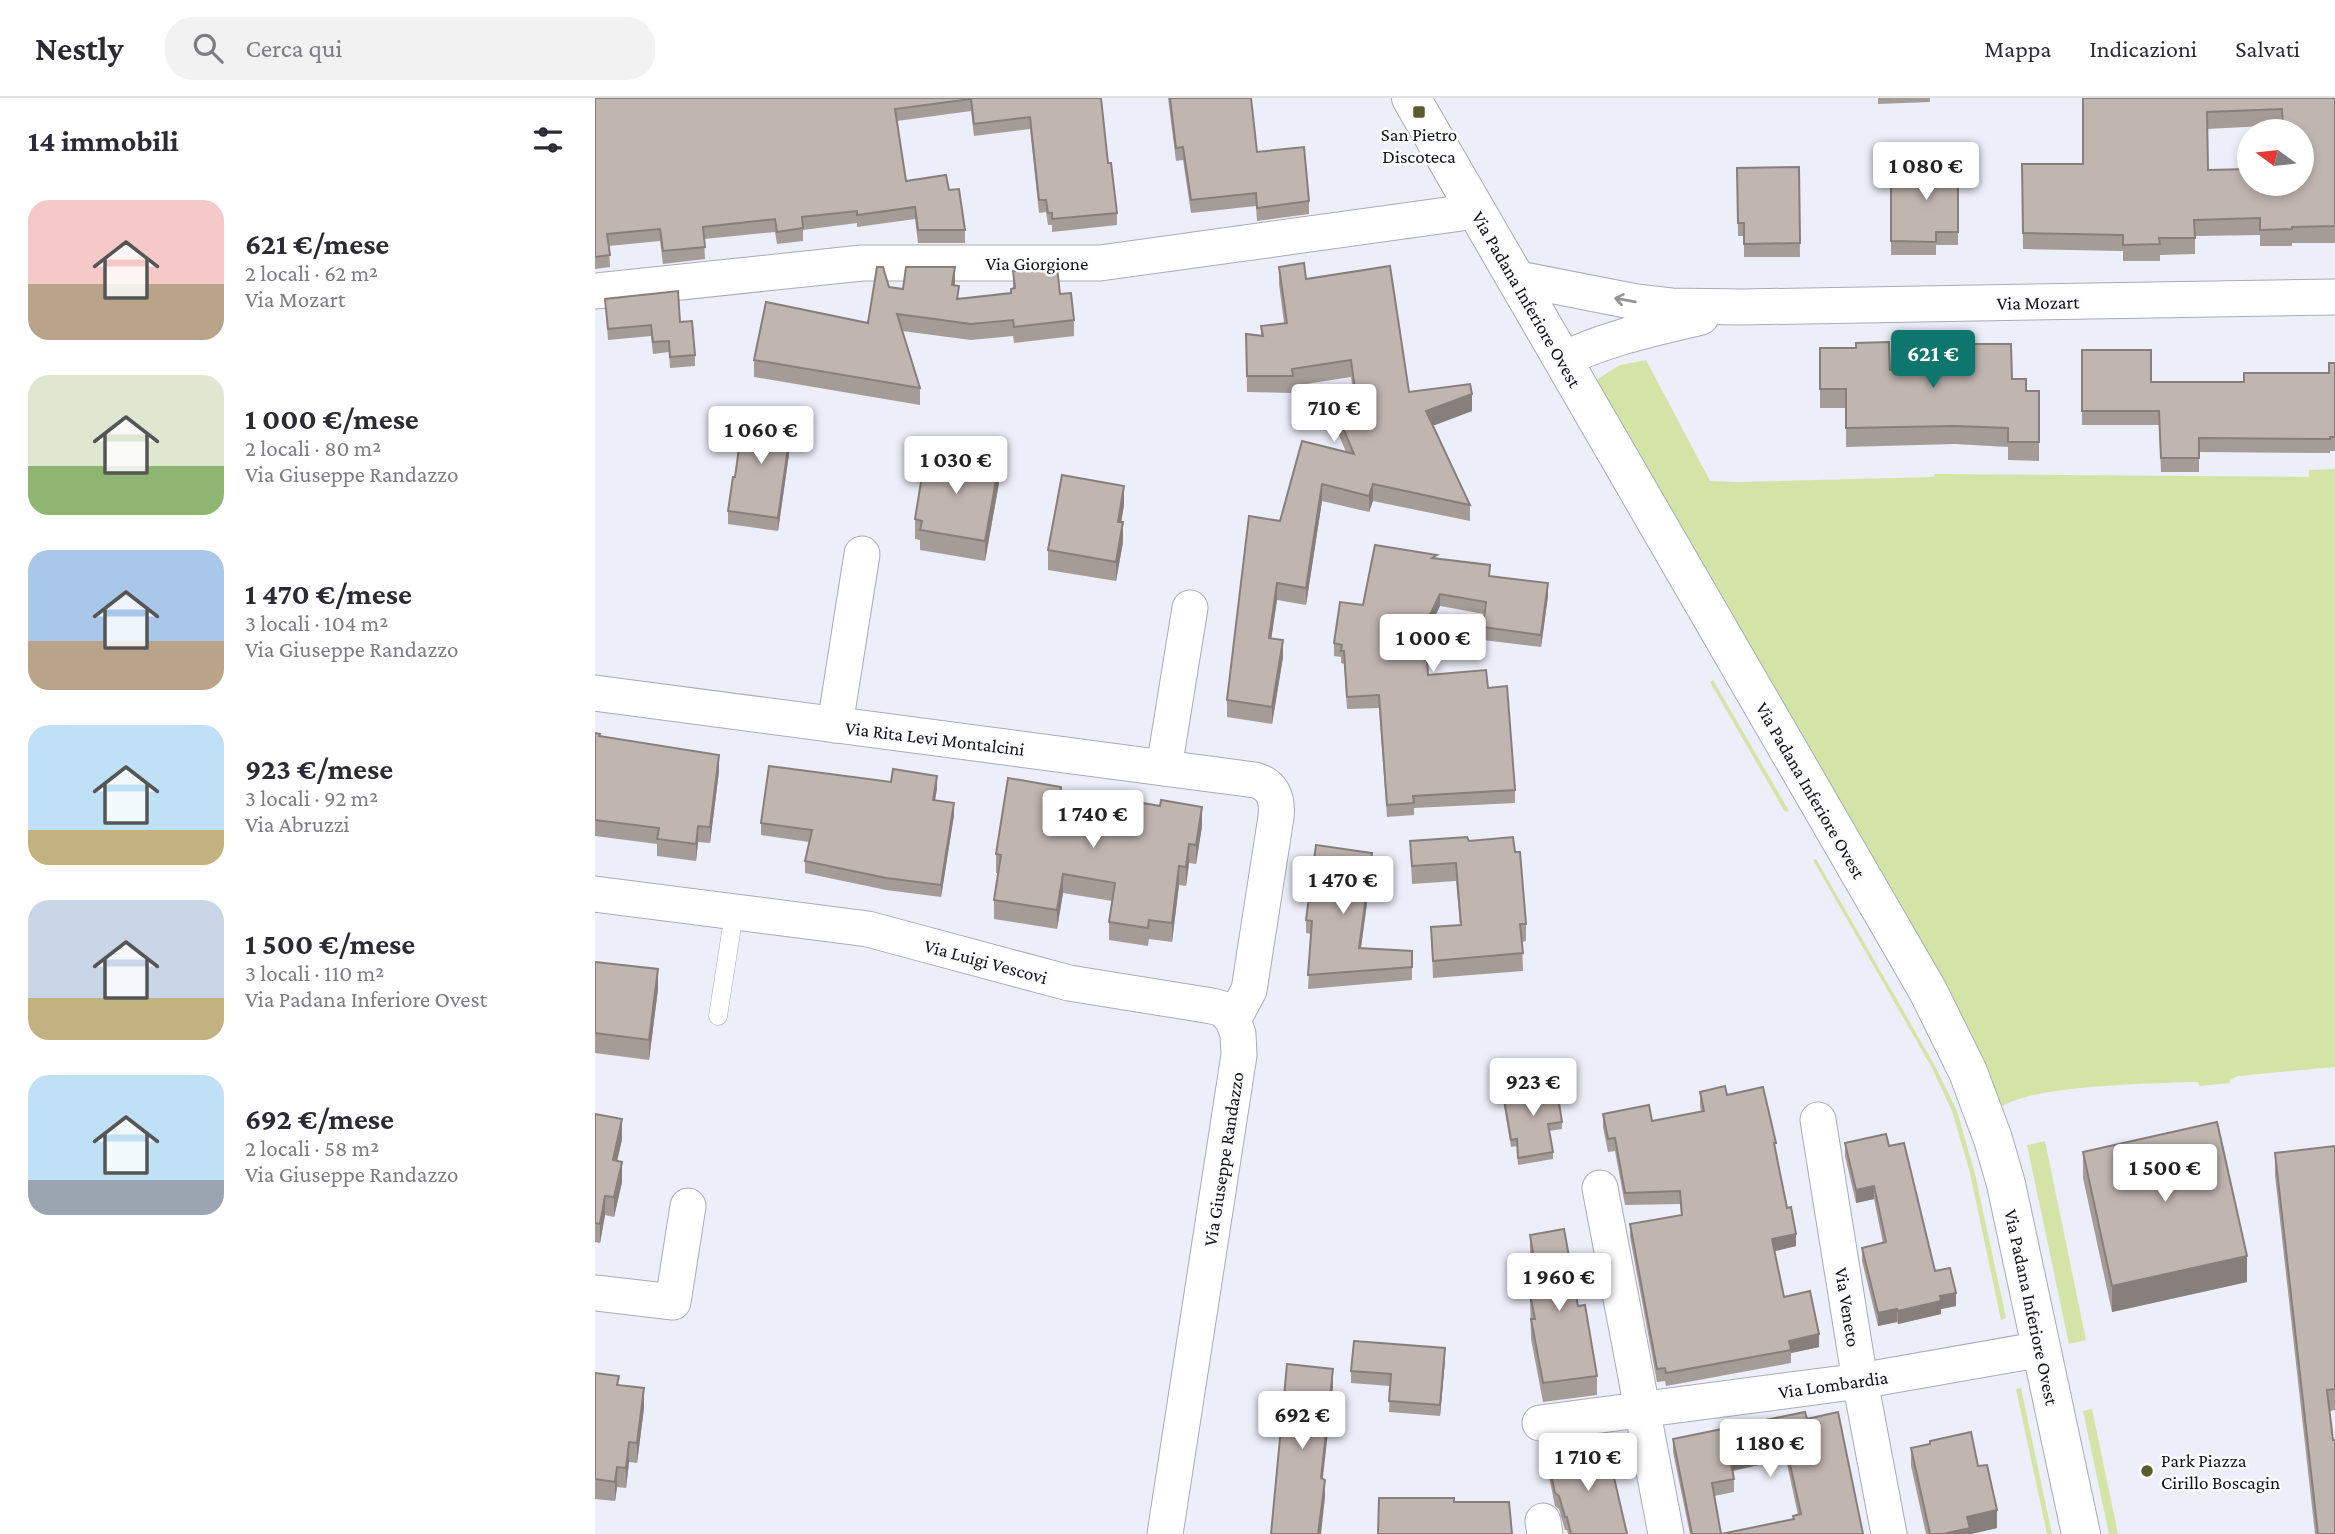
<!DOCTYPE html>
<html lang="it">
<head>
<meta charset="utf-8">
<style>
	body { margin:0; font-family:"Crimson Pro",serif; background:#f2f2f3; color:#2b2b33; height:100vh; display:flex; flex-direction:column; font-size:26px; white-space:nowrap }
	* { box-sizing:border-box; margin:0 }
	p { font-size:23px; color:#7c7c81 }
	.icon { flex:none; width:38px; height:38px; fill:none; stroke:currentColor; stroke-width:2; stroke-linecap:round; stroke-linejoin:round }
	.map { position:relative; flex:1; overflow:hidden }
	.details { display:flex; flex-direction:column; background:#fff; width:595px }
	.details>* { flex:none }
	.needle { width:46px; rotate:285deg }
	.fabs { position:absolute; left:1642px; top:21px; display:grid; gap:14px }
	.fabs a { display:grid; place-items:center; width:77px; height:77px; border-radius:50%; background:#fff; box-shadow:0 4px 10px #0003; font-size:35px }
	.price { position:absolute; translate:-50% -60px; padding:0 16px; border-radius:7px; background:#fff; color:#222; font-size:23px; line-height:46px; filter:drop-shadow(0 2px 4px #0008) }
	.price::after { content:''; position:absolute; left:50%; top:42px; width:21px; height:16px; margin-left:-10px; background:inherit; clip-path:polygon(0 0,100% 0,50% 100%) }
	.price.on { background:#0f766e; color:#fff }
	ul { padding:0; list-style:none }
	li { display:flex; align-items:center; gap:21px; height:175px; padding:0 28px }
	li span { display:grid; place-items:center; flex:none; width:196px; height:140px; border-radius:21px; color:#555 }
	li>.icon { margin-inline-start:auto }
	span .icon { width:84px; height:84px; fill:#fffc; stroke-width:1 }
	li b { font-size:30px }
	h2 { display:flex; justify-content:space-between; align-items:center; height:84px; padding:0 28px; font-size:30px }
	header { display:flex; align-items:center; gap:42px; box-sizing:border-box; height:98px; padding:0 35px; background:#fff; border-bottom:2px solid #e1e1e2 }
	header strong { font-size:33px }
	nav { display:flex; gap:38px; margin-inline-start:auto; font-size:24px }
	.search { width:490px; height:63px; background:#f2f2f3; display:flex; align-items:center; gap:18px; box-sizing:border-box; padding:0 24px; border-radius:28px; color:#7c7c81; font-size:26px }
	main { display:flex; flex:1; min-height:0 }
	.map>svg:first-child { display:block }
	.green { fill:#d4e4a7 }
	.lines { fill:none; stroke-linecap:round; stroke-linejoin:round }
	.service-casing { stroke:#a9abb6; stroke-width:19 }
	.minor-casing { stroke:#a9abb6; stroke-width:37 }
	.tertiary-casing { stroke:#a9abb6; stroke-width:40 }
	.service { stroke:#fff; stroke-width:18 }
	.minor { stroke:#fff; stroke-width:35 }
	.tertiary { stroke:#fff; stroke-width:38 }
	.wall { fill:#a69c97; fill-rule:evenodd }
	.shaded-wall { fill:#877f7b }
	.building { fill:#c1b5b0; stroke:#877f7b; stroke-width:2; fill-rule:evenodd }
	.oneway { stroke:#949596 }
	.poi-dot { fill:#595d2b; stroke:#fbfcfe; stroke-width:2.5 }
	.labels { text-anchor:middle; stroke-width:5; stroke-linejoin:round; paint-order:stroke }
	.poi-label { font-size:19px; fill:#121316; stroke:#fbfcfe }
	.street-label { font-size:19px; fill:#121316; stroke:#fbfcfe }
</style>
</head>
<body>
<header>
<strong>Nestly</strong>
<div class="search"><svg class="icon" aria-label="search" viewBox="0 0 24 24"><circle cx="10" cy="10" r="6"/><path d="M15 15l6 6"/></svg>Cerca qui</div>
<nav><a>Mappa</a><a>Indicazioni</a><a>Salvati</a></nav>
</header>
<main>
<section class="details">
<h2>14 immobili<svg class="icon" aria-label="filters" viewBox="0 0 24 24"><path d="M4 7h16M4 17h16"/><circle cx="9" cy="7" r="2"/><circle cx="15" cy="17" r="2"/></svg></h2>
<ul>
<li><span style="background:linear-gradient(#f6c9c9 60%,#b9a48a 0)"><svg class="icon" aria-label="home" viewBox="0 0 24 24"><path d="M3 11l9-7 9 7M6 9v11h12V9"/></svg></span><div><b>621 €/mese</b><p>2 locali · 62 m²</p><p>Via Mozart</p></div></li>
<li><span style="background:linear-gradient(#dfe7d0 65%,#8fb573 0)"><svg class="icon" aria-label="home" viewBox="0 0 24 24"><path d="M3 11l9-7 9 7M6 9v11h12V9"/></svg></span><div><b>1 000 €/mese</b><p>2 locali · 80 m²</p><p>Via Giuseppe Randazzo</p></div></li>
<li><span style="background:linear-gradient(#a9c7e8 65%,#b9a48a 0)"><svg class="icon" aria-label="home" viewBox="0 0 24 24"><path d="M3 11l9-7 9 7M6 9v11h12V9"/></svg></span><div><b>1 470 €/mese</b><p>3 locali · 104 m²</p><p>Via Giuseppe Randazzo</p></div></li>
<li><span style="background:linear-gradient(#bfe0f5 75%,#c2b280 0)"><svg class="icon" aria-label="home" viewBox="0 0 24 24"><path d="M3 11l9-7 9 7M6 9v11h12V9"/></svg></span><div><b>923 €/mese</b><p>3 locali · 92 m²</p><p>Via Abruzzi</p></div></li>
<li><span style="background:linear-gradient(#c9d6e8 70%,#c2b280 0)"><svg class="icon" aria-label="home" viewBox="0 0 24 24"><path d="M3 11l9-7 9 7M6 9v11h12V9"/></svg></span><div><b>1 500 €/mese</b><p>3 locali · 110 m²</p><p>Via Padana Inferiore Ovest</p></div></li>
<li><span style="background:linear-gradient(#bfe0f5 75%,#9aa5b1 0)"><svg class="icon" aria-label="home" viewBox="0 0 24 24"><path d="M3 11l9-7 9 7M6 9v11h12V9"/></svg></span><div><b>692 €/mese</b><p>2 locali · 58 m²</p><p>Via Giuseppe Randazzo</p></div></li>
</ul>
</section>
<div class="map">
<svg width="1740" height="1436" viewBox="0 0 1740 1436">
	<rect width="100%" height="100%" fill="#eceef9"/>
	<!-- green -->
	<g class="green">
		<path d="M1051 262 1115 383 1144 384 1338 379 1340 376 1714 379V372L1740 371V969L1643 978 1635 982V985L1604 988 1603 984H1594C1552 986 1441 987 1408 1008L1400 1004 1001 282 1025 267Z"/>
		<path d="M1118 582 1194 713 1190 714 1115 584Z"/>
		<path d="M1221 761 1340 968 1362 1013 1380 1076 1411 1220 1406 1222 1375 1075 1357 1013 1337 970 1218 762Z"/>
		<path d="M1450 1043 1491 1242 1474 1246 1432 1047Z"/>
		<path d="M1426 1290 1457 1436H1452L1421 1291Z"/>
		<path d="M1497 1311 1523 1436H1514L1488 1313Z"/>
	</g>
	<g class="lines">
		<defs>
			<path id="service" d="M123 918 139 815"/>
			<g id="minor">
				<path d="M919 180 1041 204 1076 208 1147 209 1740 199"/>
				<path d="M0 193 267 165H505L881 113"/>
				<path d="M967 262C1011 240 1058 231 1106 219"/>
				<path d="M0 595 660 682C678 687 683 701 681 719L654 892 638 922 643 936 644 957 570 1436"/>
				<path d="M240 627 267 456"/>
				<path d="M569 670 595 510"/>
				<path d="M0 796 273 831 474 885 617 908 628 911 638 922"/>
				<path d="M1223 1022 1265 1283 1294 1436"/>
				<path d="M1005 1090 1071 1436"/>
				<path d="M0 1195 78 1204 93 1108"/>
				<path d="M945 1325 1265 1283 1447 1251"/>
				<path d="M948 1423 950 1436"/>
			</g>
			<path id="tertiary" d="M816 0 1333 893 1373 974 1398 1041 1411 1086 1486 1436"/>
		</defs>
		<!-- service casing -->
		<use href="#service" class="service-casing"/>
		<!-- minor casing -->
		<use href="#minor" class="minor-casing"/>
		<!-- tertiary casing -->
		<use href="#tertiary" class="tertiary-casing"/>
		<!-- service -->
		<use href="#service" class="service"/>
		<!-- minor -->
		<use href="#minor" class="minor"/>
		<!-- tertiary -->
		<use href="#tertiary" class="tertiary"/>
	</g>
	<!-- wall -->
	<g class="wall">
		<path d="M0 0H506L513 65 522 115V127L457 134V127H453L451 114 444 115 435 31 379 38 376 13 302 23 311 83 354 92 370 132V145H323L320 121 262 129V125L208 132V143L182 146 180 134 109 141 110 161 68 166 65 143 14 148 15 169 0 171Z"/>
		<path d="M573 0H656L662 54 714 103V116L662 123 661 108 596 115 588 62 581 63Z"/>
		<path d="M1283 0H1335V4L1283 6Z"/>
		<path d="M1488 0H1740V145H1697V148H1665V137L1600 138V156L1565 157V163H1528V153L1428 151 1427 66H1488ZM1687 27 1706 86 1613 72 1612 31Z"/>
		<path d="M1363 62V147H1341V157H1296V85H1317Z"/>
		<path d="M1204 69 1205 159H1149V138H1143L1142 70Z"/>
		<path d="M684 169 711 181 814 294 877 313 838 328 875 407V423L778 403 774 414 727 403 711 507 682 502 676 540 688 559 677 626 632 619V602L685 423 751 354 743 335V318L761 315 756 279 698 288V295L652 294 651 236 666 238V228L689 225 684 186Z"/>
		<path d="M418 173 465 196 479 222V238L419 245 418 238 376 242 307 233 325 290V307L159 279V262L273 225 294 189 308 191 359 188 364 201 416 195 418 190Z"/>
		<path d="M10 201 85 224 100 257V268L75 270 74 254 58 256 56 238 13 242Z"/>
		<path d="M1225 250 1295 272 1357 270 1417 281 1431 293H1444V363L1413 362V349L1360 346 1251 349V310H1225Z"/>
		<path d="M1487 252 1556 284H1649L1734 275 1740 265V353H1735V355L1604 354V374H1566L1564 327H1487Z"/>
		<path d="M197 335 183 433 133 426V413L140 379Z"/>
		<path d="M404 385 390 463 325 452V442L320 441V421Z"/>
		<path d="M529 407 526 424 528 444 521 483 453 472V452Z"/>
		<path d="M842 461 953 498 946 549 888 542 889 516 845 508 830 538 833 577 893 590 920 692V705L819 710V717L792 719 784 610 752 611 749 566 746 565V559L739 558V545L768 507Z"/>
		<path d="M0 635 5 638 124 673 115 745 103 744 101 763 62 758V746L0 738Z"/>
		<path d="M296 684 342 690 340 703 359 717 346 799 291 792 210 775V763L214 744 166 737V725Z"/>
		<path d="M466 698 607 728 601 766 594 765 591 788 584 787 577 844 554 841 553 848 514 842V824L517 803 468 795 462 831 399 821V802L403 775H401V756Z"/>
		<path d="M815 743H874L920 754 931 826V843L927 844 928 873 838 880 836 829 865 827 861 783 817 786Z"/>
		<path d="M777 768 766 850 817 853V882L713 891 716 836 711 835V822Z"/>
		<path d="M0 864 63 891 54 962 0 955Z"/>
		<path d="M1105 994 1132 997 1181 1055 1201 1148 1179 1153 1189 1199 1224 1249 1196 1255V1265L1071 1288 1070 1283 1062 1284 1035 1139V1126L1086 1117 1085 1106 1030 1107 1020 1053 1013 1054 1008 1029V1016L1057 1023 1106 1014 1105 1007Z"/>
		<path d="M908 995 967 1024V1031L954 1033 958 1054V1061L923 1067 922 1048 916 1049 908 1002Z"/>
		<path d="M0 1016 27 1041 22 1063 27 1084 19 1119 10 1117 5 1145 0 1144Z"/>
		<path d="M1250 1045 1294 1048 1340 1173 1361 1208 1346 1211V1216L1303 1226 1302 1224 1283 1228 1267 1163V1150L1288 1145 1279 1101 1261 1105 1250 1058Z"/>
		<path d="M1740 1048V1312L1735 1313 1738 1342 1740 1436H1720L1680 1077V1055Z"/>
		<path d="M1488 1054 1652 1184 1517 1214 1488 1080Z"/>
		<path d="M935 1137 983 1208 1002 1278V1297L948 1304 936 1241 935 1196 936 1195V1184L933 1177V1158L935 1157Z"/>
		<path d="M850 1262 845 1318 794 1314 795 1288 756 1285V1273Z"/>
		<path d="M0 1275 24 1287 49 1310 42 1365 34 1364 31 1390 22 1389 20 1403 0 1401Z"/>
		<path d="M1212 1321 1268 1436H1095L1078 1354V1341ZM1191 1361 1203 1417 1198 1421 1126 1436 1119 1398 1139 1394V1381L1138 1373Z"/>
		<path d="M1335 1343 1383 1368 1402 1430 1376 1436H1331L1316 1368V1350L1335 1346Z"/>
		<path d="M953 1362 1032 1436H973L972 1432H970L964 1411 960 1408 953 1374Z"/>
	</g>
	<!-- shaded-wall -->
	<g class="shaded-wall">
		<path d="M360 169V185L357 204V187Z"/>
		<path d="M877 296V313L831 330V313Z"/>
		<path d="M197 322V335L183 433V420Z"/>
		<path d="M404 366V385L390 463V443Z"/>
		<path d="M727 386V403L711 507V490Z"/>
		<path d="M778 386V403L774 414V398Z"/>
		<path d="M529 388V407L523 444V424Z"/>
		<path d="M528 424V444L521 483V464Z"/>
		<path d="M682 485V502L674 556V540Z"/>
		<path d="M953 485V498L946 549V537Z"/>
		<path d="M845 496V508L830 539V527Z"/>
		<path d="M688 542V559L677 626V609Z"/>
		<path d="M124 657V673L115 745V729Z"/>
		<path d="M342 678V690L338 714V702Z"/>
		<path d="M359 705V717L346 799V787Z"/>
		<path d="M607 709V728L601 766V747Z"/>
		<path d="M103 728V744L101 763V746Z"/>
		<path d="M594 746V765L591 788V769Z"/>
		<path d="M777 755V768L764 863V850Z"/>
		<path d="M584 768V787L577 844V825Z"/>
		<path d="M468 776V795L462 831V812Z"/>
		<path d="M63 871V891L54 962V942Z"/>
		<path d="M27 1021V1041L18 1082V1062Z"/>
		<path d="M27 1064V1084L19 1119V1099Z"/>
		<path d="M1279 1088V1101L1261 1105V1092Z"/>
		<path d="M10 1098V1117L5 1145V1126Z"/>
		<path d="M1201 1136V1148L1177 1154V1141Z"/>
		<path d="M1652 1158V1184L1517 1214V1188Z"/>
		<path d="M1361 1195V1208L1346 1211V1216L1303 1226V1213L1345 1198Z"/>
		<path d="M1302 1211V1224L1283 1228V1215Z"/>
		<path d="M1224 1236V1249L1196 1255 1194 1243Z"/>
		<path d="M850 1250V1262L845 1318V1307Z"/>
		<path d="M738 1271V1289L726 1397V1380Z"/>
		<path d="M49 1290V1310L42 1365V1345Z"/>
		<path d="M34 1344V1364L31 1390V1370Z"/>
		<path d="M1191 1348V1361L1135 1373V1360Z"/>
		<path d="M22 1369V1389L20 1403V1384Z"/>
		<path d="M730 1382V1399L726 1436H723Z"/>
		<path d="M1402 1412V1430L1376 1436H1348L1372 1419Z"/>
	</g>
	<!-- building -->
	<g class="building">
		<path d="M0 0H506L513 65H516L522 115 457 121V115H453L451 102H444L435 19 379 26 376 1 300 11 311 83 351 77 354 92 364 91 370 132H323L320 109 262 117V113L207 119 208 130 182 134 180 121 108 129 110 149 68 153 65 131 12 136 15 157 0 159Z"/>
		<path d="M575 0H656L662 54 709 49 714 103 662 110 661 95 596 102 588 49 581 50Z"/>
		<path d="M1488 0H1740V128L1697 129V131L1665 132V120L1599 122 1600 140H1564L1565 146 1528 147V137L1428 135 1427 66H1488ZM1687 11 1688 33H1706V86H1654V71L1613 72 1612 14Z"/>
		<path d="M1318 62H1363V134H1341V144L1296 143V85H1317Z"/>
		<path d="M1204 69 1205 145 1149 146V125H1143L1142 70Z"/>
		<path d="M709 165 711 181 795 168 814 294 875 286 877 296 831 313 875 407 778 386 774 398 727 386 711 490 682 485 674 540 688 542 677 609 632 602 654 418 685 423 707 343 759 356 743 318 763 314 756 262 697 271 698 278H652L651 236 668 238 666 228 692 225 684 169Z"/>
		<path d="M282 169H288L294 189 308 191 311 169H360L357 187 364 188 362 201 416 195V191L420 190 418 173 462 169 465 196 476 195 479 222 419 229 418 222 376 226 302 216 325 290 159 262 171 204 273 225Z"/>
		<path d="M83 193 85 224 97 223 100 257 75 259 74 243 58 244 56 227 13 231 10 201Z"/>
		<path d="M1294 244 1295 272 1357 270V246H1416L1417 281H1431V293H1444V344H1413V330L1360 328 1251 330V291H1225V250H1261V245Z"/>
		<path d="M1487 252H1556V284H1649V275H1734V265H1740V339H1735V341L1604 340V360H1566L1564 313H1487Z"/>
		<path d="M149 315 197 322 183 420 133 413 138 379H140Z"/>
		<path d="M331 353 404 366 390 443 325 432 327 423 320 421Z"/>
		<path d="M467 377 529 388 523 424H528L521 464 453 452Z"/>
		<path d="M780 447 842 457 837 460 895 467 894 478 953 485 946 537 888 529 891 504 845 496 830 527 833 577 891 572 893 590 912 588 920 692 818 698 819 705 792 707 784 597 752 599 749 553H746L747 547 739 545 745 504 768 507Z"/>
		<path d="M0 635 5 636 4 638 124 657 115 729 103 728 101 746 62 741 64 730 0 722Z"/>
		<path d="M174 668 296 684 298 671 342 678 338 702 359 705 346 787 291 780 210 763 217 732 166 725Z"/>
		<path d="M413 680 466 689 465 697 535 708 536 703 565 708 566 702 607 709 601 747 594 746 591 769 584 768 577 825 554 822 553 830 514 824 520 785 468 776 462 812 399 802 406 757 401 756Z"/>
		<path d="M872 739 874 743 918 739 920 754H925L931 826H925L928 855 838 863 836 829 866 827 861 765 817 768 815 743Z"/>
		<path d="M721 747 777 755 764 850 817 853V869L713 877 717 823 711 822Z"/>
		<path d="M0 864 63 871 54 942 0 935Z"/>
		<path d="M961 986 967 1024 953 1026 958 1054 923 1060 922 1041 916 1042 908 995Z"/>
		<path d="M1130 988 1132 997 1168 989 1181 1045H1179L1192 1110 1196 1109 1201 1136 1177 1141 1189 1199 1215 1193 1224 1236 1194 1243 1196 1252 1071 1275 1070 1270 1062 1271 1035 1126 1087 1117 1085 1093 1030 1095 1020 1040 1013 1041 1008 1016 1054 1007 1057 1023 1109 1013 1105 994Z"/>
		<path d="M0 1016 27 1021 18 1062 27 1064 19 1099 10 1098 5 1126 0 1125Z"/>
		<path d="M1622 1024 1652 1158 1517 1188 1488 1054Z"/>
		<path d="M1291 1036 1294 1048 1309 1045 1340 1173 1355 1170 1361 1195 1345 1198 1346 1203 1303 1213 1302 1211 1283 1215 1267 1150 1291 1144 1279 1088 1261 1092 1250 1045Z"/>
		<path d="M1740 1048V1291L1732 1292 1738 1342H1740V1436H1723L1680 1055Z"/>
		<path d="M969 1131 983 1208 990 1207 1002 1278 948 1285 936 1221H940L935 1196 939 1195 936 1179 942 1176 933 1158 938 1155 935 1137Z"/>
		<path d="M759 1243 850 1250 845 1307 794 1303 796 1276 756 1273Z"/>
		<path d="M692 1266 738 1271 726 1380 730 1382 723 1436H676Z"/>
		<path d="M0 1275 24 1278 22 1287 49 1290 42 1345 34 1344 31 1370 22 1369 20 1384 0 1381Z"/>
		<path d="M1210 1314 1212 1321 1243 1314 1268 1436H1097L1078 1341ZM1191 1348 1206 1416 1198 1418 1199 1421 1126 1436 1117 1385 1139 1381 1135 1360Z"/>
		<path d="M1376 1334 1383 1368 1392 1367 1402 1412 1372 1419 1375 1430 1348 1436H1335L1316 1350 1335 1346V1343Z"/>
		<path d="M1012 1349 1032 1436H976L972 1419H970L964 1398 960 1395 953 1362Z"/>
		<path d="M784 1400H859V1404H914L917 1436H783Z"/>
	</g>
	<!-- one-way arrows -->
	<defs><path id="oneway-shaft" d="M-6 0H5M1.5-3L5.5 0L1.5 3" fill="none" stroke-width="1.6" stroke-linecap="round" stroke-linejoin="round" transform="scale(1.75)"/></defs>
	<use class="oneway" href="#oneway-shaft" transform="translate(1030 202) rotate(-170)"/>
	<!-- markers -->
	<g class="poi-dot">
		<rect x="817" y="7" width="14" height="14" rx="3.5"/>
		<circle cx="1552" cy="1373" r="7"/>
	</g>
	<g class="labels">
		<!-- poi labels -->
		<g class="poi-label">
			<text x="824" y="43">San Pietro<tspan x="824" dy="22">Discoteca</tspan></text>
			<text x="1566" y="1369" text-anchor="start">Park Piazza<tspan x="1566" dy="22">Cirillo Boscagin</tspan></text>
		</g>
		<!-- street labels -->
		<g class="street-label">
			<text x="442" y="172">Via Giorgione</text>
			<text transform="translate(932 201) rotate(60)" y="7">Via Padana Inferiore Ovest</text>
			<text transform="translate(1443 204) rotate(-1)" y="7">Via Mozart</text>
			<text transform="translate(340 640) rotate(7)" y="7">Via Rita Levi Montalcini</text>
			<text transform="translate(1216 692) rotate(60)" y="7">Via Padana Inferiore Ovest</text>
			<text transform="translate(391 863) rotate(15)" y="7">Via Luigi Vescovi</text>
			<text transform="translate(628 1061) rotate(-81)" y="7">Via Giuseppe Randazzo</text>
			<text transform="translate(1253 1209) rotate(81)" y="7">Via Veneto</text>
			<text transform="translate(1437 1209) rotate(78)" y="7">Via Padana Inferiore Ovest</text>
			<text transform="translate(1238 1286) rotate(-8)" y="7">Via Lombardia</text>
		</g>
	</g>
</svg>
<div class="fabs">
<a><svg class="needle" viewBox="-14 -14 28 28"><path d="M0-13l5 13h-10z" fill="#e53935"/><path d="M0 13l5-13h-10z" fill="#7c7c81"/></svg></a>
</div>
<b class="price" style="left:1331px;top:104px">1 080 €</b>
<b class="price on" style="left:1338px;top:292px">621 €</b>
<b class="price" style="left:739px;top:346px">710 €</b>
<b class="price" style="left:166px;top:368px">1 060 €</b>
<b class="price" style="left:361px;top:398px">1 030 €</b>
<b class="price" style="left:838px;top:576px">1 000 €</b>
<b class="price" style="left:498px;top:752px">1 740 €</b>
<b class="price" style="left:748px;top:818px">1 470 €</b>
<b class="price" style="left:938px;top:1020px">923 €</b>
<b class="price" style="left:1570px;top:1106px">1 500 €</b>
<b class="price" style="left:964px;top:1215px">1 960 €</b>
<b class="price" style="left:707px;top:1353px">692 €</b>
<b class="price" style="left:1175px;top:1381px">1 180 €</b>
<b class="price" style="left:993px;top:1395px">1 710 €</b>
</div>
</main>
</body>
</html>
